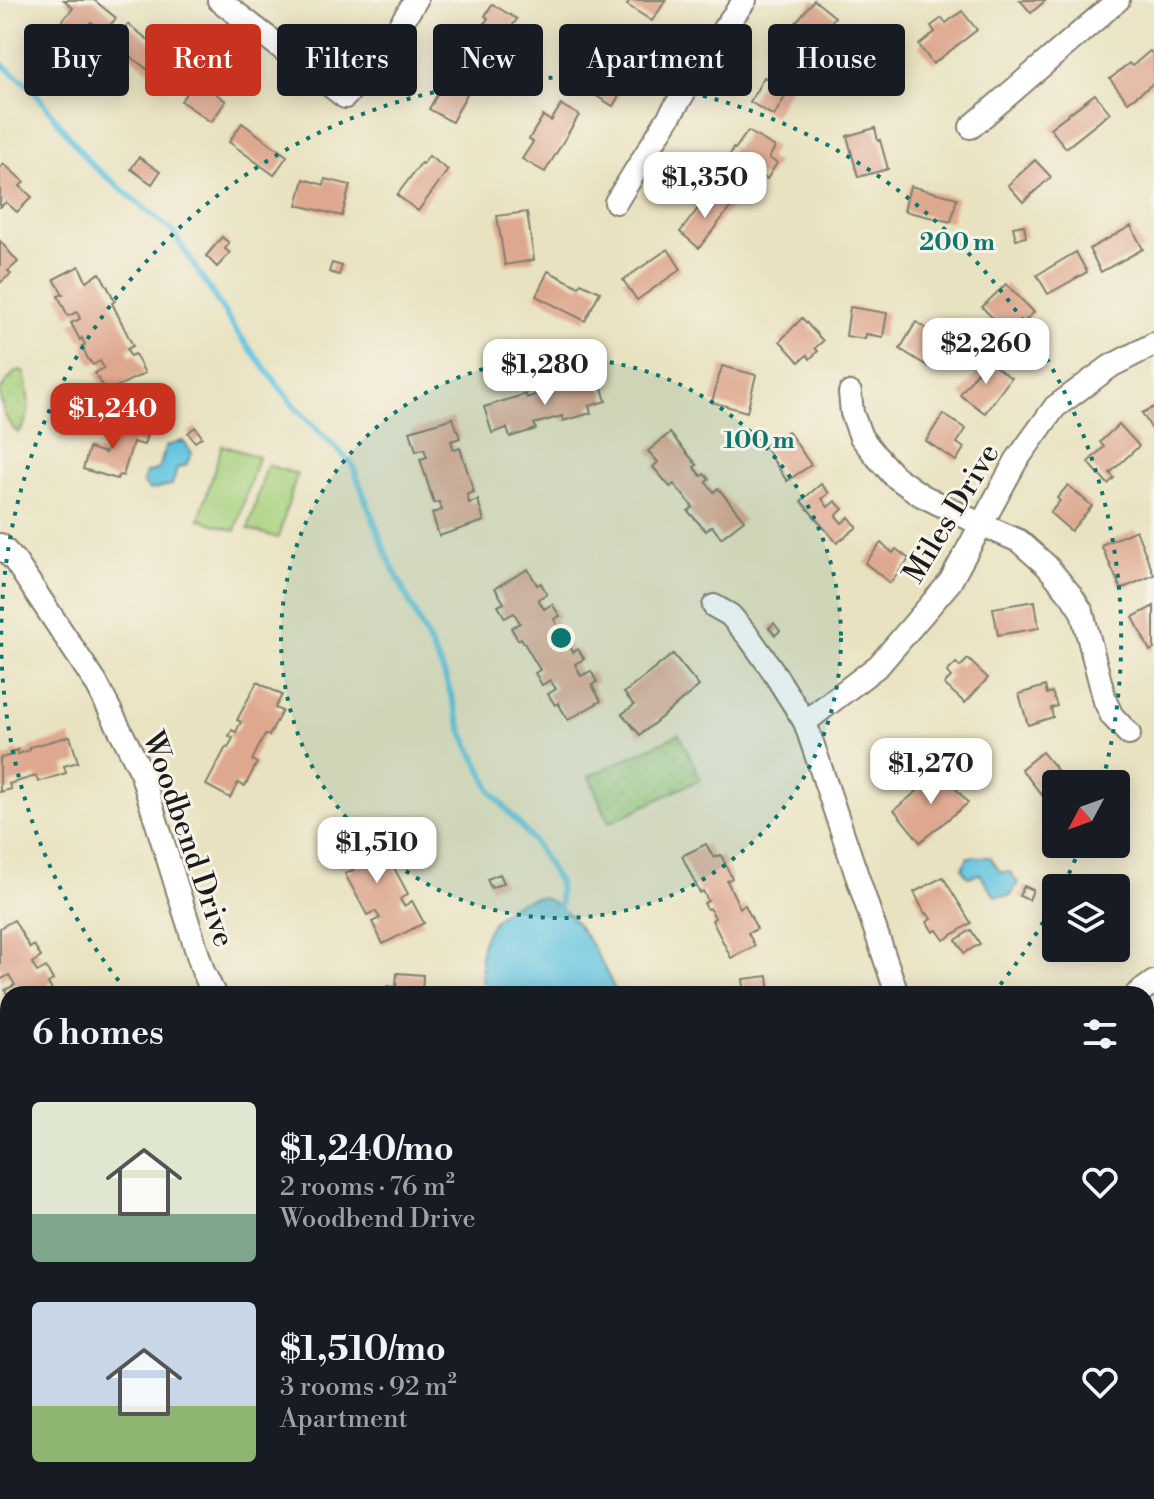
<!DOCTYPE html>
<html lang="en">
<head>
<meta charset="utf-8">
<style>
	body { margin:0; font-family:"Libre Bodoni",serif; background:#242831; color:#f1f3f6; height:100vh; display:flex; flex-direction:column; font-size:30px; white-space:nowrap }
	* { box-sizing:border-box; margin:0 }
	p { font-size:26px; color:#9ea1a6 }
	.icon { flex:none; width:44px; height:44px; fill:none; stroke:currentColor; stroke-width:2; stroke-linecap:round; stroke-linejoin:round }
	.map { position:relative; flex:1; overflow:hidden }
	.panel { position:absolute; left:0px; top:986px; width:1154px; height:514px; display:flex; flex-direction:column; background:#171b24; border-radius:24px 24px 0 0; box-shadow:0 4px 20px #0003 }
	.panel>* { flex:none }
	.banner { position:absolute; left:24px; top:24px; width:1106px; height:72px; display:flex; gap:16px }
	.needle { width:52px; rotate:229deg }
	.fabs { position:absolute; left:1042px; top:770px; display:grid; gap:16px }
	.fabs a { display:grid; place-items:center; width:88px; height:88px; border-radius:8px; background:#171b24; box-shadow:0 4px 20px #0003; font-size:40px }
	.price { position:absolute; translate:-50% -68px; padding:0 18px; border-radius:16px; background:#fff; color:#222; font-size:26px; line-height:52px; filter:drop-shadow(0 2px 4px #0008) }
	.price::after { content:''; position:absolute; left:50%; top:48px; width:24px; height:18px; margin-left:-12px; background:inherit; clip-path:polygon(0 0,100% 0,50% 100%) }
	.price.selected { background:#c8321e; color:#fff }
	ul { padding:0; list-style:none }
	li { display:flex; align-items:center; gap:24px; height:200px; padding:0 32px }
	li span { display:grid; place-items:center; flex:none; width:224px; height:160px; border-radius:8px; color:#555 }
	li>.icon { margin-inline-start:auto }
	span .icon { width:96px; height:96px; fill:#fffc; stroke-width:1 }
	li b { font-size:34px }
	h2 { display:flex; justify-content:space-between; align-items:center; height:96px; padding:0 32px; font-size:34px }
	.pill { padding:0 28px; border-radius:8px; background:#171b24; box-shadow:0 4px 20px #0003; font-size:28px; line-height:72px }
	.pill.selected { background:#c8321e; color:#fff }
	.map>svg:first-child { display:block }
	.grass { fill:url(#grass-dots); stroke:#60764c; stroke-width:2 }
	.forest { fill:url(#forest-crowns); stroke:#506744; stroke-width:2 }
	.garden { fill:#a5d07c; stroke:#60764c; stroke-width:2 }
	.water { fill:#62c4e0; stroke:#3f707e; stroke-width:2 }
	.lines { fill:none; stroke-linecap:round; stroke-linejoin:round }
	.stream { stroke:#62c4e0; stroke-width:6 }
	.building { fill:#dea88f }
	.minor-casing { stroke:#827f6e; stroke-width:26 }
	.minor { stroke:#fff; stroke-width:22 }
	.ring { fill:none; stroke:#0f766e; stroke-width:4; stroke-dasharray:4 8 }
	.labels { text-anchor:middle; stroke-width:6; stroke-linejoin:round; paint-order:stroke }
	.street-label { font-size:30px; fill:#1c1c1c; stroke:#f7f3e8 }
	.centre { fill:#0f766e; stroke:#f7f3e8; stroke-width:4 }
	.ring-label { font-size:24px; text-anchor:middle; font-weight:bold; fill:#0f766e; stroke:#f7f3e8; stroke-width:6; stroke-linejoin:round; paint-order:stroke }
</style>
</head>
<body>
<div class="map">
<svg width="1154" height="1499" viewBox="0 0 1154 1499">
	<defs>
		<pattern id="grass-dots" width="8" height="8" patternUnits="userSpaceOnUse" patternTransform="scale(2)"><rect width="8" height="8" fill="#a5d07c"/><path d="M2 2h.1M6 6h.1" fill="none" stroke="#8db26b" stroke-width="1.8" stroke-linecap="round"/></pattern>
		<pattern id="forest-crowns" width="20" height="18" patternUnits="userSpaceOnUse" patternTransform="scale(2)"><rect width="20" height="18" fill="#84b26c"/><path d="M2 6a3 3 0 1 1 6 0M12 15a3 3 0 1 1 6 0" fill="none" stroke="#6b9058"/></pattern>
	</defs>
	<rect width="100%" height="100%" fill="#f7f3e8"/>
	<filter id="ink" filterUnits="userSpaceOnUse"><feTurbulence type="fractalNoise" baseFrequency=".0125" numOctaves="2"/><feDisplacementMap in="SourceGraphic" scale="16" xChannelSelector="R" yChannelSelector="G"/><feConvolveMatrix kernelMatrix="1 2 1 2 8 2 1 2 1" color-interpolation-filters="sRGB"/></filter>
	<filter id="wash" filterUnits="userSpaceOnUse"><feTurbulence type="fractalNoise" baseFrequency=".006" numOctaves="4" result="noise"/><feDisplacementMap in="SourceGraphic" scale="32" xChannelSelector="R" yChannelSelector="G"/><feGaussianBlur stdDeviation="1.8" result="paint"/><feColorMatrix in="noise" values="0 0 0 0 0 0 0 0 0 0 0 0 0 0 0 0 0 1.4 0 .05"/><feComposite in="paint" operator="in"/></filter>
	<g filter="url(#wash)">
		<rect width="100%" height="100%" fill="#e9e2c0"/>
		<!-- grass -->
		<g class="grass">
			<path d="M20 370 24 372C28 391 34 418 18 433 7 424 0 407 0 392 2 385 11 377 16 371Z"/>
			<path d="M679 734 701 779 609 823 589 776Z"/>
		</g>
		<!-- forest -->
		<g class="forest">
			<path d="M0 1030 8 1045V1305L0 1300Z"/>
			<path d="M471 1492H665L658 1499H477Z"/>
		</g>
		<!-- garden -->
		<g class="garden">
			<path d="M222 445 258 457 235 531 199 519Z"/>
			<path d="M267 465 297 474 278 538 248 529Z"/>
		</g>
		<!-- water -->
		<g class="water">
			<path d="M183 441 192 453 186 465 177 468 172 485 149 490 143 482 146 473 159 469 166 446Z"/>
			<path d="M968 857H990L1000 872H1010L1018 883 1011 896H995L980 874 968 877 962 868Z"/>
			<path d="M540 897C575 905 603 964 617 994H484C483 981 481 968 481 955 482 923 510 900 540 897Z"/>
		</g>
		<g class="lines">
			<!-- stream -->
			<g class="stream">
				<path d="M0 63 31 87 90 163 172 231 237 332 296 408 352 464 388 558 444 673 463 733 492 792 535 843 559 883 560 907 563 915"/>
				<path d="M601 1499 604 1492"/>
			</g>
		</g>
		<g id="blocks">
			<!-- building -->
			<g class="building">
				<path d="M64 0H94L116 18 105 32 91 22 79 38 60 23 73 8Z"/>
				<path d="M630 0H666L652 21 627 5Z"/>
				<path d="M814 0 835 17 804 56 783 39Z"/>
				<path d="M1020 0H1046L1031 13Z"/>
				<path d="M492 4 517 19 505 37 511 40 502 54 498 51 487 69 460 52 473 32 475 34 478 28 480 30 488 18 485 16Z"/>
				<path d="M962 11 977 30 933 64 919 45 935 32 931 26 942 18 946 23Z"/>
				<path d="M128 24 171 58 156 76 113 43Z"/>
				<path d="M60 40 69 47 58 61 49 54Z"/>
				<path d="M618 44 641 58 613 106 583 88 594 71 599 74 604 67 597 63 604 51 611 56Z"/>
				<path d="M1150 51 1154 56V83L1128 102 1110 79 1129 63 1132 66Z"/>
				<path d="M780 67 797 76 774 116 750 102 764 77 772 81Z"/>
				<path d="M448 76 470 88 452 122 429 109Z"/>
				<path d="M196 80 226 101 211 122 181 101Z"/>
				<path d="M1095 94 1110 113 1066 148 1050 128Z"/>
				<path d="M561 105 579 115 545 172 522 159 533 142 529 139 543 116 551 121Z"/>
				<path d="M242 123 287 156 274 175 229 142Z"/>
				<path d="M875 128 878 141 880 140 888 169 858 177 847 136Z"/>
				<path d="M748 131 775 147 769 158 777 163 767 179 753 171 742 190 721 177 733 148 735 149Z"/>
				<path d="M429 156 448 170 418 211 397 195 421 163 423 164Z"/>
				<path d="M139 157 160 172 152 184 131 169Z"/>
				<path d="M1035 160 1051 177 1023 202 1008 185Z"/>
				<path d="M4 164 24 182 20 186 32 197 17 212 6 202 0 207V168Z"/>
				<path d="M304 179 324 185 325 179 350 185 342 216 297 205Z"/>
				<path d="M910 186 957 198 951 222 904 211Z"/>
				<path d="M710 193 730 208 699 248 680 232Z"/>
				<path d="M527 212 534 260 505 265 497 216Z"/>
				<path d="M1024 225 1026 237 1016 239 1013 227Z"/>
				<path d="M1131 226 1143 249 1101 272 1089 249Z"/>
				<path d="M222 237 229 243 225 249 230 253 217 267 206 256Z"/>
				<path d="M0 241 18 262 8 271 11 274 0 283Z"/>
				<path d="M668 249 681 269 637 300 623 280Z"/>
				<path d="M1076 252 1087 272 1048 294 1037 275Z"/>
				<path d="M332 263 342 266 339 275 329 272Z"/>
				<path d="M79 266 86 281 100 273 115 301 112 303 133 346 127 349 130 356 135 354 145 373 106 392 95 373 104 368 100 361 93 365 88 359 82 346 85 345 82 338 80 340 71 323 80 319 77 312 68 316 58 296 63 294 54 279Z"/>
				<path d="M548 271 579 287 581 283 600 292 585 321 536 296Z"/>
				<path d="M1006 284 1034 312 1010 336 982 307Z"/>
				<path d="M850 307 887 313 883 337 866 334 865 339 846 336Z"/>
				<path d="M802 318 823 341 815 348 818 351 810 359 807 355 799 362 780 341Z"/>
				<path d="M916 322 945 340 929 367 900 349Z"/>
				<path d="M986 360 1011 378 985 413 960 395Z"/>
				<path d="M722 366 756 375 747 412 712 402Z"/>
				<path d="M598 375 606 401 589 406 591 413 563 421 562 416 534 424 536 429 510 437 507 428 492 433 484 407 526 394 527 398 537 394V392L543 390 544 393Z"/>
				<path d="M1154 407V433L1142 413Z"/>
				<path d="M943 414 966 429 957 443 964 448 956 461 926 441Z"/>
				<path d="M453 418 460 438 451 441 454 450 460 448 474 492 467 494 469 503 478 500 484 521 439 536 432 513 442 510 439 502 434 503 420 459 427 457 424 449 416 451 410 431Z"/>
				<path d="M101 421 147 435 144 445 133 442 123 476 119 475 117 479 83 469 89 448 105 453 106 451 110 440 99 436 102 428 99 427Z"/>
				<path d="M1119 424 1139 446 1110 473 1114 478 1108 484 1088 462 1104 447 1100 442Z"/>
				<path d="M195 427 202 437 195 442 188 433Z"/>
				<path d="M788 431 811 465 787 481 764 446Z"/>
				<path d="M670 433 697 465 694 467 701 476 704 474 709 479 706 482 714 492 718 488 744 520 721 538 712 526 706 531 688 511 693 507 674 484 670 487 653 467 658 462 648 451Z"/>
				<path d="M821 484 829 493 822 499 828 507 835 501 843 509 836 516 842 523 849 517 857 527 837 543 801 501Z"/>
				<path d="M1068 485 1092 506 1071 531 1050 513 1060 501 1057 498Z"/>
				<path d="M1136 530 1154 575 1121 589 1101 545Z"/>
				<path d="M881 543 893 553 896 549 909 559 890 583 865 563Z"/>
				<path d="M528 569 537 585 541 583 547 594 538 599 544 609 552 604 560 616 554 619 573 652 578 649 584 659 575 664 581 676 591 671 597 682 592 685 601 701 568 720 558 703 555 705 548 694 556 689 550 680 542 685 535 673 540 670 521 638 518 640 511 628 520 623 514 613 505 618 498 606 504 603 495 588Z"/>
				<path d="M1035 601 1039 628 998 635 993 608Z"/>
				<path d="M1154 606V649L1150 651 1133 617Z"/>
				<path d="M774 623 780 631 775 635 769 628Z"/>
				<path d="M673 654 699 686 640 735 622 714 634 705 624 693Z"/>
				<path d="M968 659 988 678 965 703 944 684 951 677 947 672 956 663 960 667Z"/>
				<path d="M257 682 282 695 275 708 282 711 269 736 265 734 252 760 257 763 245 786 238 783 230 798 206 785 226 747 228 748 233 738 229 736 232 730 236 732 241 722 237 720Z"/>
				<path d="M1045 686 1047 694 1052 692 1057 706 1051 708 1053 717 1028 725 1019 694Z"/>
				<path d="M70 736 78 762 64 766 66 773 38 782 36 776 9 784 11 789 0 792V758L13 755 12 752 18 750V754L30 750V747Z"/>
				<path d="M1042 752 1067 782 1065 784H1056V791L1046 800 1021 769Z"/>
				<path d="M942 771 968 803 920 842 894 810Z"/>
				<path d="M372 825 382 845 373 849 378 857 386 853 408 894 400 899 404 906 412 901 424 923 383 944 372 922 380 918 375 911 367 915 345 874 353 870 352 868 349 863 342 867 331 847Z"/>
				<path d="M706 844 714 858 721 855 732 878 727 881 740 908 745 905 757 929 748 933 755 946 731 958 712 920 715 918 710 908 707 909 704 903 708 901 703 891 700 893 682 856Z"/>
				<path d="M500 874 504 883 491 888 487 879Z"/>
				<path d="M943 877 971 923 944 940 937 930 933 932 927 922 931 919 927 913 925 914 914 892Z"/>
				<path d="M1024 886 1033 890 1029 900 1019 896Z"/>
				<path d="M14 920 30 948 34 945 41 957 32 963 37 972 46 967 53 980 48 983 54 994H7L5 990 15 985 9 975 0 980V928Z"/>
				<path d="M971 930 980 944 964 953 956 940Z"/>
				<path d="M397 973 423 975 422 994H386L387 986 396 987Z"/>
				<path d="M768 976 770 994H745L743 979Z"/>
				<path d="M1146 1144H1148L1154 1192 1146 1193Z"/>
				<path d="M0 1360 8 1362V1411H6L4 1421 0 1420Z"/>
				<path d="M681 1492H724L729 1499H672Z"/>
				<path d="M800 1492H844L834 1499H809L805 1494 803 1495Z"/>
			</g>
		</g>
	</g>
	<g filter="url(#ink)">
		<use href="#blocks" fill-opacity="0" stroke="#827f6e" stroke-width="2"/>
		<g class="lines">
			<defs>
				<g id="minor">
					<path d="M219 0 345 97 383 51 416 0"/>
					<path d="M971 127 1118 0"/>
					<path d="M616 202 725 27 745 0"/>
					<path d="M850 393 852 413 861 437 877 457 894 476 921 495 980 524 1019 541 1047 566 1071 595 1082 612 1105 701 1112 716 1129 734"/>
					<path d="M0 545 15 561 96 683 140 769 203 971 214 994"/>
					<path d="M714 606 730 615 749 637 771 668 805 722 897 994"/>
					<path d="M805 722 879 665 950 582 1016 461 1055 407 1111 366 1154 344"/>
					<path d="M1137 994 1154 982"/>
					<path d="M1146 1464 1154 1463"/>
					<path d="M966 1496 990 1492"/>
				</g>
			</defs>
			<!-- minor casing -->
			<use href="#minor" class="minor-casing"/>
			<!-- minor -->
			<use href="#minor" class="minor"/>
		</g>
	</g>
	<!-- distance rings -->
	<circle cx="561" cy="638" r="280" fill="#0f766e" fill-opacity=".12"/>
	<g class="ring">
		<circle cx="561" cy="638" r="280"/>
		<path d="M1080 848A560 560 0 0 1 1062 888M1055 901A560 560 0 0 1 996 990M126 990A560 560 0 1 1 1102 783"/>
	</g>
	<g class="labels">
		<!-- street labels -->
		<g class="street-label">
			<text transform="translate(951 513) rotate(-59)" y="10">Miles Drive</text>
			<text transform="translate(189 839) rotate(71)" y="10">Woodbend Drive</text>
		</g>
	</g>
	<circle cx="561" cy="638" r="12" class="centre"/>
	<g class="ring-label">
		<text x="957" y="250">200 m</text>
		<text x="759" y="448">100 m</text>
	</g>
</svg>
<div class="fabs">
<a><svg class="needle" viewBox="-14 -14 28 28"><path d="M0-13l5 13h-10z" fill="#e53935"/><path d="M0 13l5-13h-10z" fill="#9ea1a6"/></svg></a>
<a><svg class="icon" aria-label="layers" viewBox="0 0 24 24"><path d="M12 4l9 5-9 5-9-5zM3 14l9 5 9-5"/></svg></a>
</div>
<b class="price" style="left:705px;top:220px">$1,350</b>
<b class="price" style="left:986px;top:386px">$2,260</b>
<b class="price" style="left:545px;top:407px">$1,280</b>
<b class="price selected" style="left:113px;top:451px">$1,240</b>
<b class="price" style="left:931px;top:806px">$1,270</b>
<b class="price" style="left:377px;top:885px">$1,510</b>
<div class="banner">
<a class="pill">Buy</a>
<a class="pill selected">Rent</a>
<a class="pill">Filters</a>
<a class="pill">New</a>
<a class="pill">Apartment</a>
<a class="pill">House</a>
</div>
<section class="panel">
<h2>6 homes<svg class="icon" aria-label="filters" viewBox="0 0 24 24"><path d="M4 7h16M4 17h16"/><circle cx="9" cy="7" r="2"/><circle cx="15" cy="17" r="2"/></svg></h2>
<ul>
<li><span style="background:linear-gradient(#dfe7d0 70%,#7fa58c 0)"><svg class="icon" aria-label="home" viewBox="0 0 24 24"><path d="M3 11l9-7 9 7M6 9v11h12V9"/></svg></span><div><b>$1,240/mo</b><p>2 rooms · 76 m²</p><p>Woodbend Drive</p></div><svg class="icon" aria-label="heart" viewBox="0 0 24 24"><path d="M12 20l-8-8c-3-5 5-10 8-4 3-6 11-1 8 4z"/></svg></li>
<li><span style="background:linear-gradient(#c9d6e8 65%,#8fb573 0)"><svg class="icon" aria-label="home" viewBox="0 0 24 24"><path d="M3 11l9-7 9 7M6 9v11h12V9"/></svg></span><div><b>$1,510/mo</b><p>3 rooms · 92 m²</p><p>Apartment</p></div><svg class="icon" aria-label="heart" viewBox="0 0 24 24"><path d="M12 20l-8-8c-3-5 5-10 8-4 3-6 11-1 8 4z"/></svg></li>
</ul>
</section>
</div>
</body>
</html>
